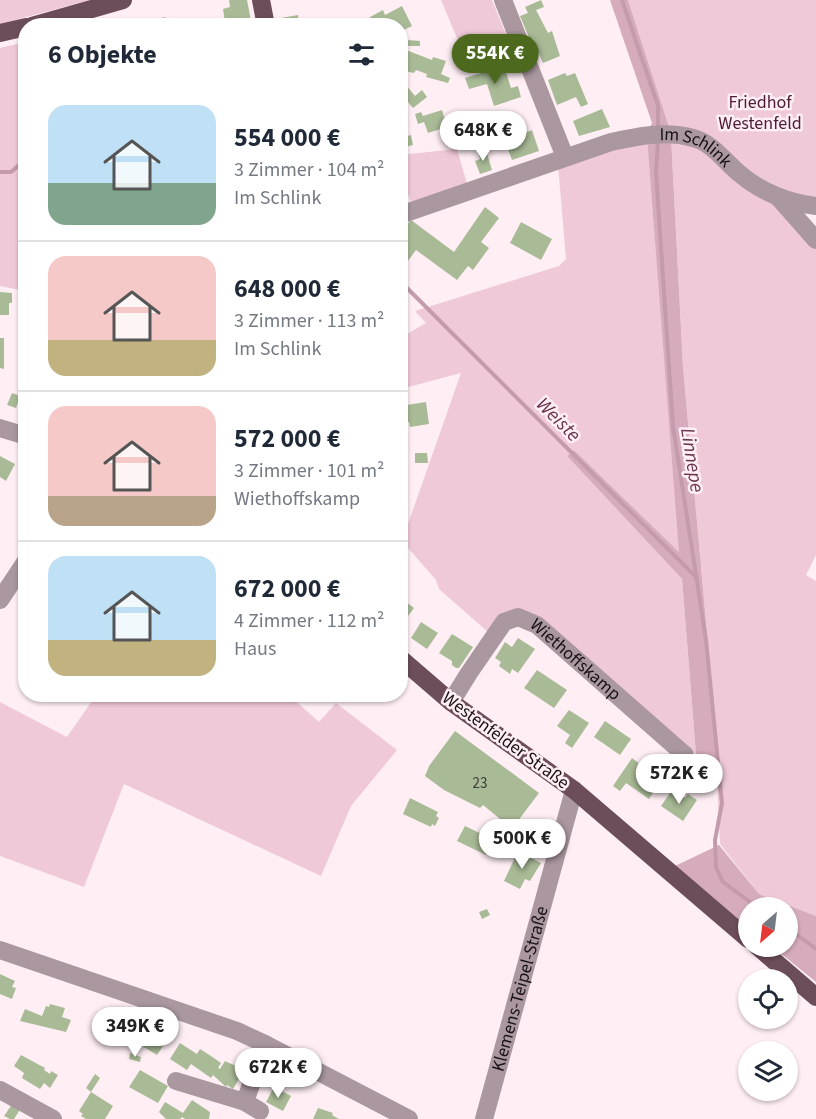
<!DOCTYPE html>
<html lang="de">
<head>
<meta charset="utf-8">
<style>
	body { margin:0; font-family:"Source Sans 3",sans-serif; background:#f2f2f3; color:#1f2937; height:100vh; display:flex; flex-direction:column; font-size:22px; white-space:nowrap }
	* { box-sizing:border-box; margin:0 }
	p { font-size:20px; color:#747a83 }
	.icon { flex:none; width:33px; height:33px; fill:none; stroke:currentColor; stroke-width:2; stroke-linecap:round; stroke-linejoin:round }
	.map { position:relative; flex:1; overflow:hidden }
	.drawer { position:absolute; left:18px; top:18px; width:390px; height:684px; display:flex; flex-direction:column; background:#fff; border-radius:24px; box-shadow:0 2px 4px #0004 }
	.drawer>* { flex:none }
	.needle { width:39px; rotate:208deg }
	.controls { position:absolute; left:738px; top:897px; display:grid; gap:12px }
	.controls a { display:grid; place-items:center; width:60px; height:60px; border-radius:50%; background:#fff; box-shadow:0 2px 4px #0004; font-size:30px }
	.price { position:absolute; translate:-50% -51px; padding:0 14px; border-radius:21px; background:#fff; color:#222; font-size:20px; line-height:39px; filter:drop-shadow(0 2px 3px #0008) }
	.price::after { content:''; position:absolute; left:50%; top:36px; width:18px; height:14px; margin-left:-9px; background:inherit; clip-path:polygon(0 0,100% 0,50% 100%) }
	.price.on { background:#4c691d; color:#fff }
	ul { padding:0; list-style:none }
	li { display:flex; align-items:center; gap:18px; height:150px; padding:0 30px }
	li+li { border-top:2px solid #e0e1e3 }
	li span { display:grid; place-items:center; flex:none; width:168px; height:120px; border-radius:18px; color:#555 }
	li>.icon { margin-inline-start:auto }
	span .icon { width:72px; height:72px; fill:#fffc; stroke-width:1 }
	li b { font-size:26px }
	h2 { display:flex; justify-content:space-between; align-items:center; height:72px; padding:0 30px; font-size:26px }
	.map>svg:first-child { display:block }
	.green { fill:#f0c9d9 }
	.forest { fill:#d6acbd }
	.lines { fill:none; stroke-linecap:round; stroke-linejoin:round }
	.stream { stroke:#c49bad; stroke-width:4 }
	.building { fill:#a9ba96 }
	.minor { stroke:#aa979f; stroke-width:18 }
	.major { stroke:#6c4d5a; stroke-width:18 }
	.labels { text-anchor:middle; stroke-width:5; stroke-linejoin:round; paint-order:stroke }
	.number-label { font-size:15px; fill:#3c3c34 }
	.park-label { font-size:18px; fill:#4f1c36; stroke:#ffeff5 }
	.street-label { font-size:18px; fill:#171214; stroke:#ffeff5 }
	.water-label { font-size:20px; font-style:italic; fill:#6a344e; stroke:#ffeff5 }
</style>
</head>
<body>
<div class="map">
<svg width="816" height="1119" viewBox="0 0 816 1119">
	<rect width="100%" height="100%" fill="#ffeff5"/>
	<!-- green -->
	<g class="green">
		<path d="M0 0H90L0 24Z"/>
		<path d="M441 0H492L511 47 467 62Z"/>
		<path d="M628 0H816V203L789 195 670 130Z"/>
		<path d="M25 42H26L25 291 0 286V48Z"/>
		<path d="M671 137 690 142 770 196 816 248V555L806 575 816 581V916L759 894 720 844 717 782V744L683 367Z"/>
		<path d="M647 138 680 553 574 450 567 456 682 579 696 754 535 615 488 632 439 589 436 580 402 541 461 373 401 389 400 338 426 323 415 311 559 266 566 259 558 165Z"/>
		<path d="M457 149 468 187 413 206 401 177 400 155Z"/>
		<path d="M96 695H289L319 722 336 703 397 750 351 806 321 876 124 784 84 887 0 856V702L67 737Z"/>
	</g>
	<!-- forest -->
	<g class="forest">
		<path d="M610 0H628L670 130 648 132 652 123Z"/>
		<path d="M671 137 683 367 717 744V782L696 754 682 579 567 456 574 450 679 552 647 138Z"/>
		<path d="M719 845 759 894 816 916V982L773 947 788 946V908H748V927L675 866Z"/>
	</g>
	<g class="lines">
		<!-- stream -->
		<g class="stream">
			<path d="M622 0 658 106V128"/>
			<path d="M658 139 656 173 673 426 706 640 722 803 715 840 716 867 723 882 758 908"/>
			<path d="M0 172H11L26 159"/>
			<path d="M400 281 696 577"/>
			<path d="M788 928 816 949"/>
		</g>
	</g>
	<!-- building -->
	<g class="building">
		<path d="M229 0H247L252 26H215L225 22 223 9 230 7Z"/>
		<path d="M541 0 544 7 536 10 548 33 552 31 560 56 543 63 533 39 530 40 520 16 528 13 525 7Z"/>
		<path d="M402 6 412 26 400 32V26H390L389 22 382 26H374L370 17 383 10 385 15Z"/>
		<path d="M298 15 299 23 306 21 307 26H282L281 18Z"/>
		<path d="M165 17 167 26H141V23Z"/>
		<path d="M408 40 420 41V46H408Z"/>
		<path d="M406 50 432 60 433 57 446 61 441 74 450 78 448 83 426 77 427 74 416 70 414 73 400 70Z"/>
		<path d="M504 66 511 88 518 86 521 97 494 106 487 84 469 89 465 78Z"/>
		<path d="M565 73 567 76 575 73 588 104 581 107 576 97 557 105 548 80Z"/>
		<path d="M400 83 406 85 415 96 422 90 427 97 413 108 408 102 400 108Z"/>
		<path d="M602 109 610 127 579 136 573 121Z"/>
		<path d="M442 110 447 127 428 133 424 122 418 124 415 114 421 112 423 116Z"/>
		<path d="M532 130 539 151 512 160 505 141Z"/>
		<path d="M411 135 413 145 400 148V138Z"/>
		<path d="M485 147 492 170 480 174 475 161 480 159 477 150Z"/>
		<path d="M485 207 499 218 481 242 489 248 473 270 468 266 457 280 416 250 402 269 400 268V233L411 220 454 252Z"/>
		<path d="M521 222 552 239 541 260 510 243Z"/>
		<path d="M0 292 12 293V303H9V315H0Z"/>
		<path d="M0 338H4V369L0 368Z"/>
		<path d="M12 393 20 396 16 408 7 405Z"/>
		<path d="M426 402 429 424 410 427 409 422 400 423V406Z"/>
		<path d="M23 412 26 413V427L19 424Z"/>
		<path d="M415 453H427L428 463H415Z"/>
		<path d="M0 456 15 464 6 481 0 477Z"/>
		<path d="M406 602 414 608 400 627V605L403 607Z"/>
		<path d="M421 622 438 633 427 649 411 638Z"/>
		<path d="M452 634 473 647 459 668H456L452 665V661L439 653Z"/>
		<path d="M518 638 535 649 518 673 512 669 510 674 499 666 501 662 495 658 505 642 512 647Z"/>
		<path d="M537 670 567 690 554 708 524 688Z"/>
		<path d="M312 694H328L321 702Z"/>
		<path d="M569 710 589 723 572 748 565 743 570 735 557 726Z"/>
		<path d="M605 721 631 739 620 755 594 737Z"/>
		<path d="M455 731 539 793 514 826 500 819 483 805 480 808 444 790 425 776 429 766Z"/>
		<path d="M632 758 640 764 638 766 662 779 649 799 626 783 620 791 613 786Z"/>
		<path d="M672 790 685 798 688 794 697 800 683 821 661 806Z"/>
		<path d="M410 798 438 812 436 816 439 818 435 826 432 824 431 827 403 814Z"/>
		<path d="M465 826 494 840 486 855 457 841Z"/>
		<path d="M518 851 541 863 530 881 525 879 520 889 504 881Z"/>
		<path d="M487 909 490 915 482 919 479 912Z"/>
		<path d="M0 974 15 981 12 987 16 988 12 999 0 994Z"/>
		<path d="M50 1004 65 1008 62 1017 71 1020 66 1032 20 1021 25 1009 42 1016 46 1006 49 1007Z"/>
		<path d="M145 1024 167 1040 157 1055 134 1041Z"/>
		<path d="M180 1043 197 1054 200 1049 211 1056 221 1063 218 1068 220 1069 225 1061 238 1067 237 1068 243 1072 233 1089 227 1085 226 1087 213 1075 211 1078 191 1064 187 1070 170 1059Z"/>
		<path d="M130 1053 141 1057 140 1062 129 1059Z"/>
		<path d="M21 1055 45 1068 44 1070 50 1074 51 1071 58 1075 50 1088 44 1083 40 1089 22 1078 24 1073 14 1066Z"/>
		<path d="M140 1070 168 1086 158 1103 129 1087Z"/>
		<path d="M95 1074 100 1078 91 1092 86 1088Z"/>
		<path d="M274 1087 291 1096 283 1111 266 1102Z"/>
		<path d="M91 1092 113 1106 105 1119H86L81 1116 83 1114 79 1111Z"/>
		<path d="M192 1100 210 1112 209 1119H185L182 1117 180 1119H166L159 1112 165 1102 183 1113Z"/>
		<path d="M13 1103 21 1108 14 1119H10L4 1116Z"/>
		<path d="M318 1108 333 1113 332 1115 339 1119H313Z"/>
	</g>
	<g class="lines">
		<!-- minor -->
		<g class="minor">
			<path d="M503 0 565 157"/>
			<path d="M778 197 816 240"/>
			<path id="s1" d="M400 215 611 142C639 136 666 130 693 138 713 143 725 162 740 174 761 192 789 203 816 206"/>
			<path d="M0 428 26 436"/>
			<path d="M0 600 26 561"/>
			<path id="s2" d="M451 702 469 673 504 622 518 617 537 625 685 755"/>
			<path d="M0 950 237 1031 265 1044 409 1119"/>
			<path d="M176 1081 245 1102"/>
			<path d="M0 1090 53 1119"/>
			<path d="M260 1111 245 1102 265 1044"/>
			<path id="s3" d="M484 1119 574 790"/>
		</g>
		<!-- major -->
		<g class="major">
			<path d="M261 0 266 26"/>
			<path d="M32 26 123 0"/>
			<path d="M0 33 26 27"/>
			<path d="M400 658 451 702 574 790 748 939"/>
			<path d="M757 946 816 997"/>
		</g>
	</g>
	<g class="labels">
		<!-- number labels -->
		<g class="number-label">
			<text x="480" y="788">23</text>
		</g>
		<!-- park labels -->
		<g class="park-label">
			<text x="760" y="108">Friedhof<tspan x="760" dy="21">Westenfeld</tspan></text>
		</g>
		<!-- street labels -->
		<g class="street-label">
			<text dy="6" stroke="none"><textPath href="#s1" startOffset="312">Im Schlink</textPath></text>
			<text dy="6" stroke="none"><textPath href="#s2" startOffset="183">Wiethoffskamp</textPath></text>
			<text transform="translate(506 740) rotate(36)" y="6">Westenfelder Straße</text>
			<text dy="6" stroke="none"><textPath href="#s3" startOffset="135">Klemens-Teipel-Straße</textPath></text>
		</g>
		<!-- water labels -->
		<g class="water-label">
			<text transform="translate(559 419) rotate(45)" y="7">Weiste</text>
			<text transform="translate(693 460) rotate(81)" y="7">Linnepe</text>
		</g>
	</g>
</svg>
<div class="controls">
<a><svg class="needle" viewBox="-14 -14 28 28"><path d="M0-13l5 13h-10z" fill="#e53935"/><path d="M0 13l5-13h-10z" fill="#747a83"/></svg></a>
<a><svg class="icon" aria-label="locate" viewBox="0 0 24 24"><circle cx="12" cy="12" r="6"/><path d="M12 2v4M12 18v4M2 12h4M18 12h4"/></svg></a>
<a><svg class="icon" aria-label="layers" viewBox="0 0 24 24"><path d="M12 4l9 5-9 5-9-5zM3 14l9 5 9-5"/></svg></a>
</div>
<b class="price on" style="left:495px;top:85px">554K €</b>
<b class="price" style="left:483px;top:162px">648K €</b>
<b class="price" style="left:679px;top:805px">572K €</b>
<b class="price" style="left:522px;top:870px">500K €</b>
<b class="price" style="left:135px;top:1058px">349K €</b>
<b class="price" style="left:278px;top:1099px">672K €</b>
<section class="drawer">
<h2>6 Objekte<svg class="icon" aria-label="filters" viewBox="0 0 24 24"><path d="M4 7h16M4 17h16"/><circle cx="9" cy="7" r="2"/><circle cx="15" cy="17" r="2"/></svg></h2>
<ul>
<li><span style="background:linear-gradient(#bfe0f5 65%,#7fa58c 0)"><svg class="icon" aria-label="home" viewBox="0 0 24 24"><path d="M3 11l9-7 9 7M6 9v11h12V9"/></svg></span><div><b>554 000 €</b><p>3 Zimmer · 104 m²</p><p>Im Schlink</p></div></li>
<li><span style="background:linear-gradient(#f6c9c9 70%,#c2b280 0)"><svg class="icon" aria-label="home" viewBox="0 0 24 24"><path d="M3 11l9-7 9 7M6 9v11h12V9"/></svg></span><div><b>648 000 €</b><p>3 Zimmer · 113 m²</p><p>Im Schlink</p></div></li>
<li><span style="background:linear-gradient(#f6c9c9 75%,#b9a48a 0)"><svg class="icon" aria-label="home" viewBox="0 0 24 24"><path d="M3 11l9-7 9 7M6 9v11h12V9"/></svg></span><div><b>572 000 €</b><p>3 Zimmer · 101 m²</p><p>Wiethoffskamp</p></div></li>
<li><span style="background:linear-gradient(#bfe0f5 70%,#c2b280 0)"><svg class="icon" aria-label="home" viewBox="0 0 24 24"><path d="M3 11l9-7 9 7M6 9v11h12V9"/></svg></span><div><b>672 000 €</b><p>4 Zimmer · 112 m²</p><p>Haus</p></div></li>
</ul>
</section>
</div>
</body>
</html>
